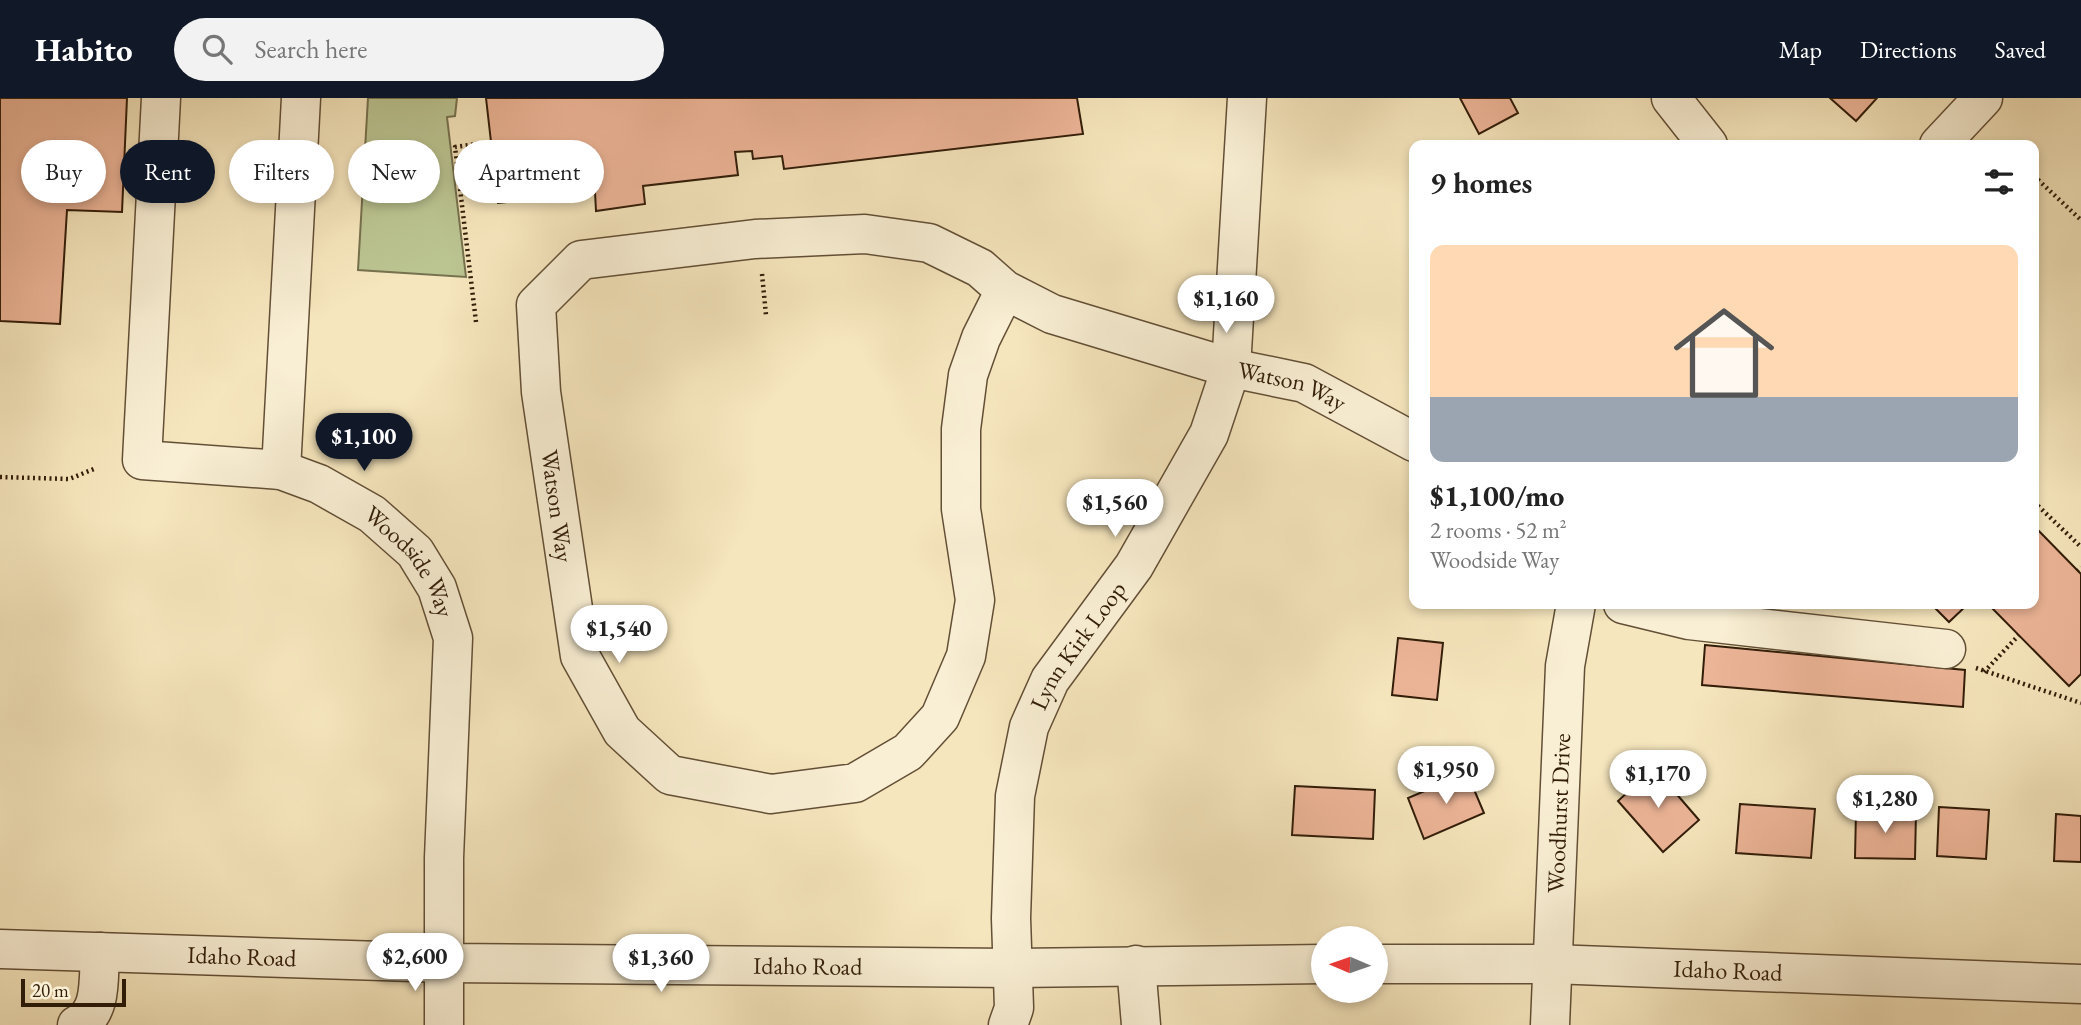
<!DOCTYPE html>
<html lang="en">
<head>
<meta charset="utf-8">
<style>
	body { margin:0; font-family:"EB Garamond",serif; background:#f2f2f2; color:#222; height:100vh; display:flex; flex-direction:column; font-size:26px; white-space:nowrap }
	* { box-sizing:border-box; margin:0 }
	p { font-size:23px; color:#767676 }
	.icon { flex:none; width:38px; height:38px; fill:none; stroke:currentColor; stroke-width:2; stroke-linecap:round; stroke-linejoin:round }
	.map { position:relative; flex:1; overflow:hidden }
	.details { position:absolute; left:1409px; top:42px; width:630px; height:469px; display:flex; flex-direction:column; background:#fff; border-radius:14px; box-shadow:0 4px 10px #0003 }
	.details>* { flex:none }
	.guide { position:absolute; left:21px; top:42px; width:665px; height:63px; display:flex; gap:14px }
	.needle { width:46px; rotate:272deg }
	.tools { position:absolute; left:1311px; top:828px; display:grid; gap:14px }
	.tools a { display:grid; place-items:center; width:77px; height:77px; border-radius:50%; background:#fff; box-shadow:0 4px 10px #0003; font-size:35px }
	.scale { position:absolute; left:21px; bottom:18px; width:105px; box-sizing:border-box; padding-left:7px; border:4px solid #321d09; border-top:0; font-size:19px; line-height:24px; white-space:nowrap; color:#321d09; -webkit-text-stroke:5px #f9efd4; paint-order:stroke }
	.price { position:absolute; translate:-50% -60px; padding:0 16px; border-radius:24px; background:#fff; color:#222; font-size:23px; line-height:46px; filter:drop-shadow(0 2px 4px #0008) }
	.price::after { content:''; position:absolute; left:50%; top:42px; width:21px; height:16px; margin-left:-10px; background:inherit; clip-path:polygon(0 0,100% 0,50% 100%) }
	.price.on { background:#111827; color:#fff }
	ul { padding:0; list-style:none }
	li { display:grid; align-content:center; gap:14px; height:371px; padding:0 21px }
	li+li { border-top:2px solid #e0e0e0 }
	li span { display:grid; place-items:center; height:217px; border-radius:14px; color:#555 }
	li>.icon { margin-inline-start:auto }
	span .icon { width:126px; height:126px; fill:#fffc; stroke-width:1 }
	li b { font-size:30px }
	h2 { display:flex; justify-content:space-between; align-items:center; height:84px; padding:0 21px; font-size:30px }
	.pill { padding:0 24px; border-radius:32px; background:#fff; box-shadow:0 4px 10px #0003; font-size:24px; line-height:63px }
	.pill.on { background:#111827; color:#fff }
	header { display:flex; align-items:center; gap:42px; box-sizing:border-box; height:98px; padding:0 35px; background:#111827; color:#fff }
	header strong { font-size:33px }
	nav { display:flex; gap:38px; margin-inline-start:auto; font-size:24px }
	.search { width:490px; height:63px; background:#f2f2f2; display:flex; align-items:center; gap:18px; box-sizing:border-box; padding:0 24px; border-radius:38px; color:#767676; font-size:26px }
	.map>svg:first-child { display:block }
	.green { fill:#bbc592; stroke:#76714e; stroke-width:2 }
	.building { fill:#edb598; stroke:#321d09; stroke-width:2 }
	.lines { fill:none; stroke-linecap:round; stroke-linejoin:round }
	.minor-casing { stroke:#634f36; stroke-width:41 }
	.path { stroke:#321d09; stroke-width:4.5; stroke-dasharray:2 3.5; stroke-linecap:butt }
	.minor { stroke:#f9efd4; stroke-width:38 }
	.labels { text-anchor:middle; stroke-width:5; stroke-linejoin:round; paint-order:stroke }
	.street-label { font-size:24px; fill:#321d09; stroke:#f9efd4 }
</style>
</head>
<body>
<header>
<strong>Habito</strong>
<div class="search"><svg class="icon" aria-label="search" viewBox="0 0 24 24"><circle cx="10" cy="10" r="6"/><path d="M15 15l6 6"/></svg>Search here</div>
<nav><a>Map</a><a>Directions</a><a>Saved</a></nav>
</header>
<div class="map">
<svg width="2081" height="927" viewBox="0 0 2081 927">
	<rect width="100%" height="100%" fill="#f6e6bd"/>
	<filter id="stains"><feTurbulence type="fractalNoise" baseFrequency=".00286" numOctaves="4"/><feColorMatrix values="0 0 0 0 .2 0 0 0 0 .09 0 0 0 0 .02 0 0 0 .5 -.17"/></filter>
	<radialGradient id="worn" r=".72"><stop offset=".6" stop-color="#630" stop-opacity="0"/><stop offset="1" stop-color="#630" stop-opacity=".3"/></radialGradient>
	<!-- green -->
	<path class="green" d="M368 0H457L455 18 447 19 466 179 358 172Z"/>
	<!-- building -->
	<g class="building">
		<path d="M0 0H127L122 114 67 112 60 226 0 223Z"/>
		<path d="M486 0H1077L1083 36 784 71 782 58 753 61 752 53 735 54 738 77 643 88 645 106 596 113 595 94 498 105Z"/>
		<path d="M1460 0H1510L1518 15 1479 36Z"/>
		<path d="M1830 0H1877L1856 23Z"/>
		<path d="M2034 428 2081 476V576L2069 588 1988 506H2034Z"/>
		<path d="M1931 506H1968L1949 524Z"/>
		<path d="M1398 540 1443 545 1437 602 1392 597Z"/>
		<path d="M1705 547 1965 572 1963 609 1702 587Z"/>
		<path d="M1654 670 1699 722 1663 754 1618 703Z"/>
		<path d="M1467 675 1484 715 1424 741 1408 700Z"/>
		<path d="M1295 688 1375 692 1373 741 1292 737Z"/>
		<path d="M1740 706 1815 711 1811 760 1736 755Z"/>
		<path d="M1939 709 1989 712 1986 761 1937 758Z"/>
		<path d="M1856 713 1916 714 1915 761 1855 760Z"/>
		<path d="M2056 716 2081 718V764L2054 763Z"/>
	</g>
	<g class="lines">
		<defs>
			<g id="minor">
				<path id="s1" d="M161 0 142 362 281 372 319 386 372 416 415 454 437 490 453 540 444 760V927"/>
				<path d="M1671 0 1708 47"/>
				<path d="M1939 47 1983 0"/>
				<path id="s2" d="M1005 192 981 240 968 277 961 331V411L975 502 966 558 940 619 908 654 855 685 771 696 670 677 622 633 580 558 541 294 536 207 581 162 755 141 865 136 929 145 980 170 1005 192 1052 216 1231 270 1304 285 1414 344"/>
				<path d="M281 372 301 0"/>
				<path d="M1623 506 1689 522 1946 551"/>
				<path id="s3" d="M0 851 446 865 1011 870 1323 866"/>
				<path id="s4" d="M1376 866H1552L2081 886"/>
				<path d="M1136 867 1141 927"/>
				<path d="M77 927C103 915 98 880 100 854"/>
				<path id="s5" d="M1008 927 1014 910 1011 820 1015 698 1029 629 1050 582 1134 468 1209 336 1231 270 1247 0"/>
				<path id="s6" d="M1550 927 1565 568 1576 506"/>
			</g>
		</defs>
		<!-- minor casing -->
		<use href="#minor" class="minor-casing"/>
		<!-- path -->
		<g class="path">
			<path d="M2034 78 2081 122"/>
			<path d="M762 176 766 217"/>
			<path d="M476 224 455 49 491 44"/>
			<path d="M0 379 69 381 94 371"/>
			<path d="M2034 404 2081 449"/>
			<path d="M2077 473 2081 469"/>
			<path d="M1976 570 2081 605"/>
			<path d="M1984 574 2019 537"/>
		</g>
		<!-- minor -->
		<use href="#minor" class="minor"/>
	</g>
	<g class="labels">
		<!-- street labels -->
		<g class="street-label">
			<text dy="8" stroke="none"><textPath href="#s2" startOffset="2051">Watson Way</textPath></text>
			<text transform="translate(557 408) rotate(82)" y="8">Watson Way</text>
			<text dy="8" stroke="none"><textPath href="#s1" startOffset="665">Woodside Way</textPath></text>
			<text dy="8" stroke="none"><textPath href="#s5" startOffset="396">Lynn Kirk Loop</textPath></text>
			<text dy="8" stroke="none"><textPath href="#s6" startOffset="212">Woodhurst Drive</textPath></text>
			<text dy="8" stroke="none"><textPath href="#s3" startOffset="242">Idaho Road</textPath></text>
			<text dy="8" stroke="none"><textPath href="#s3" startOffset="808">Idaho Road</textPath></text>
			<text dy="8" stroke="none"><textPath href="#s4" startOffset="352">Idaho Road</textPath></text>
		</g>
	</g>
	<rect width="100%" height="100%" filter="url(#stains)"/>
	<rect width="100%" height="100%" fill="url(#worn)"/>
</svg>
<div class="tools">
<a><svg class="needle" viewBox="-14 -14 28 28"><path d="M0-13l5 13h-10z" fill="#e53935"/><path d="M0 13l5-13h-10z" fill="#767676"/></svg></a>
</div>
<div class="scale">20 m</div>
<b class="price" style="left:1226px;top:237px">$1,160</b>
<b class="price on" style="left:364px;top:375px">$1,100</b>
<b class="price" style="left:1115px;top:441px">$1,560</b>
<b class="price" style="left:619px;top:567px">$1,540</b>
<b class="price" style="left:1446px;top:708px">$1,950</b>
<b class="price" style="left:1658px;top:712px">$1,170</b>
<b class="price" style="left:1885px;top:737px">$1,280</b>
<b class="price" style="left:415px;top:895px">$2,600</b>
<b class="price" style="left:661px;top:896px">$1,360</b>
<div class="guide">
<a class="pill">Buy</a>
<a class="pill on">Rent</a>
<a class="pill">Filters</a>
<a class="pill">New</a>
<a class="pill">Apartment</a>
</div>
<section class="details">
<h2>9 homes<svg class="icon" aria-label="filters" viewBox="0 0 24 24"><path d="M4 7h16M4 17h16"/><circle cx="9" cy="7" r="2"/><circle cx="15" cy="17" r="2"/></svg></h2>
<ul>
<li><span style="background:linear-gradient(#ffd9b3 70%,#9aa5b1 0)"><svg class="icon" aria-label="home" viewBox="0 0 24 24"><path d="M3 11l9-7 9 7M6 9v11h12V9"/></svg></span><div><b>$1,100/mo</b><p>2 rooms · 52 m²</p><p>Woodside Way</p></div></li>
</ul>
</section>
</div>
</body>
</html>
